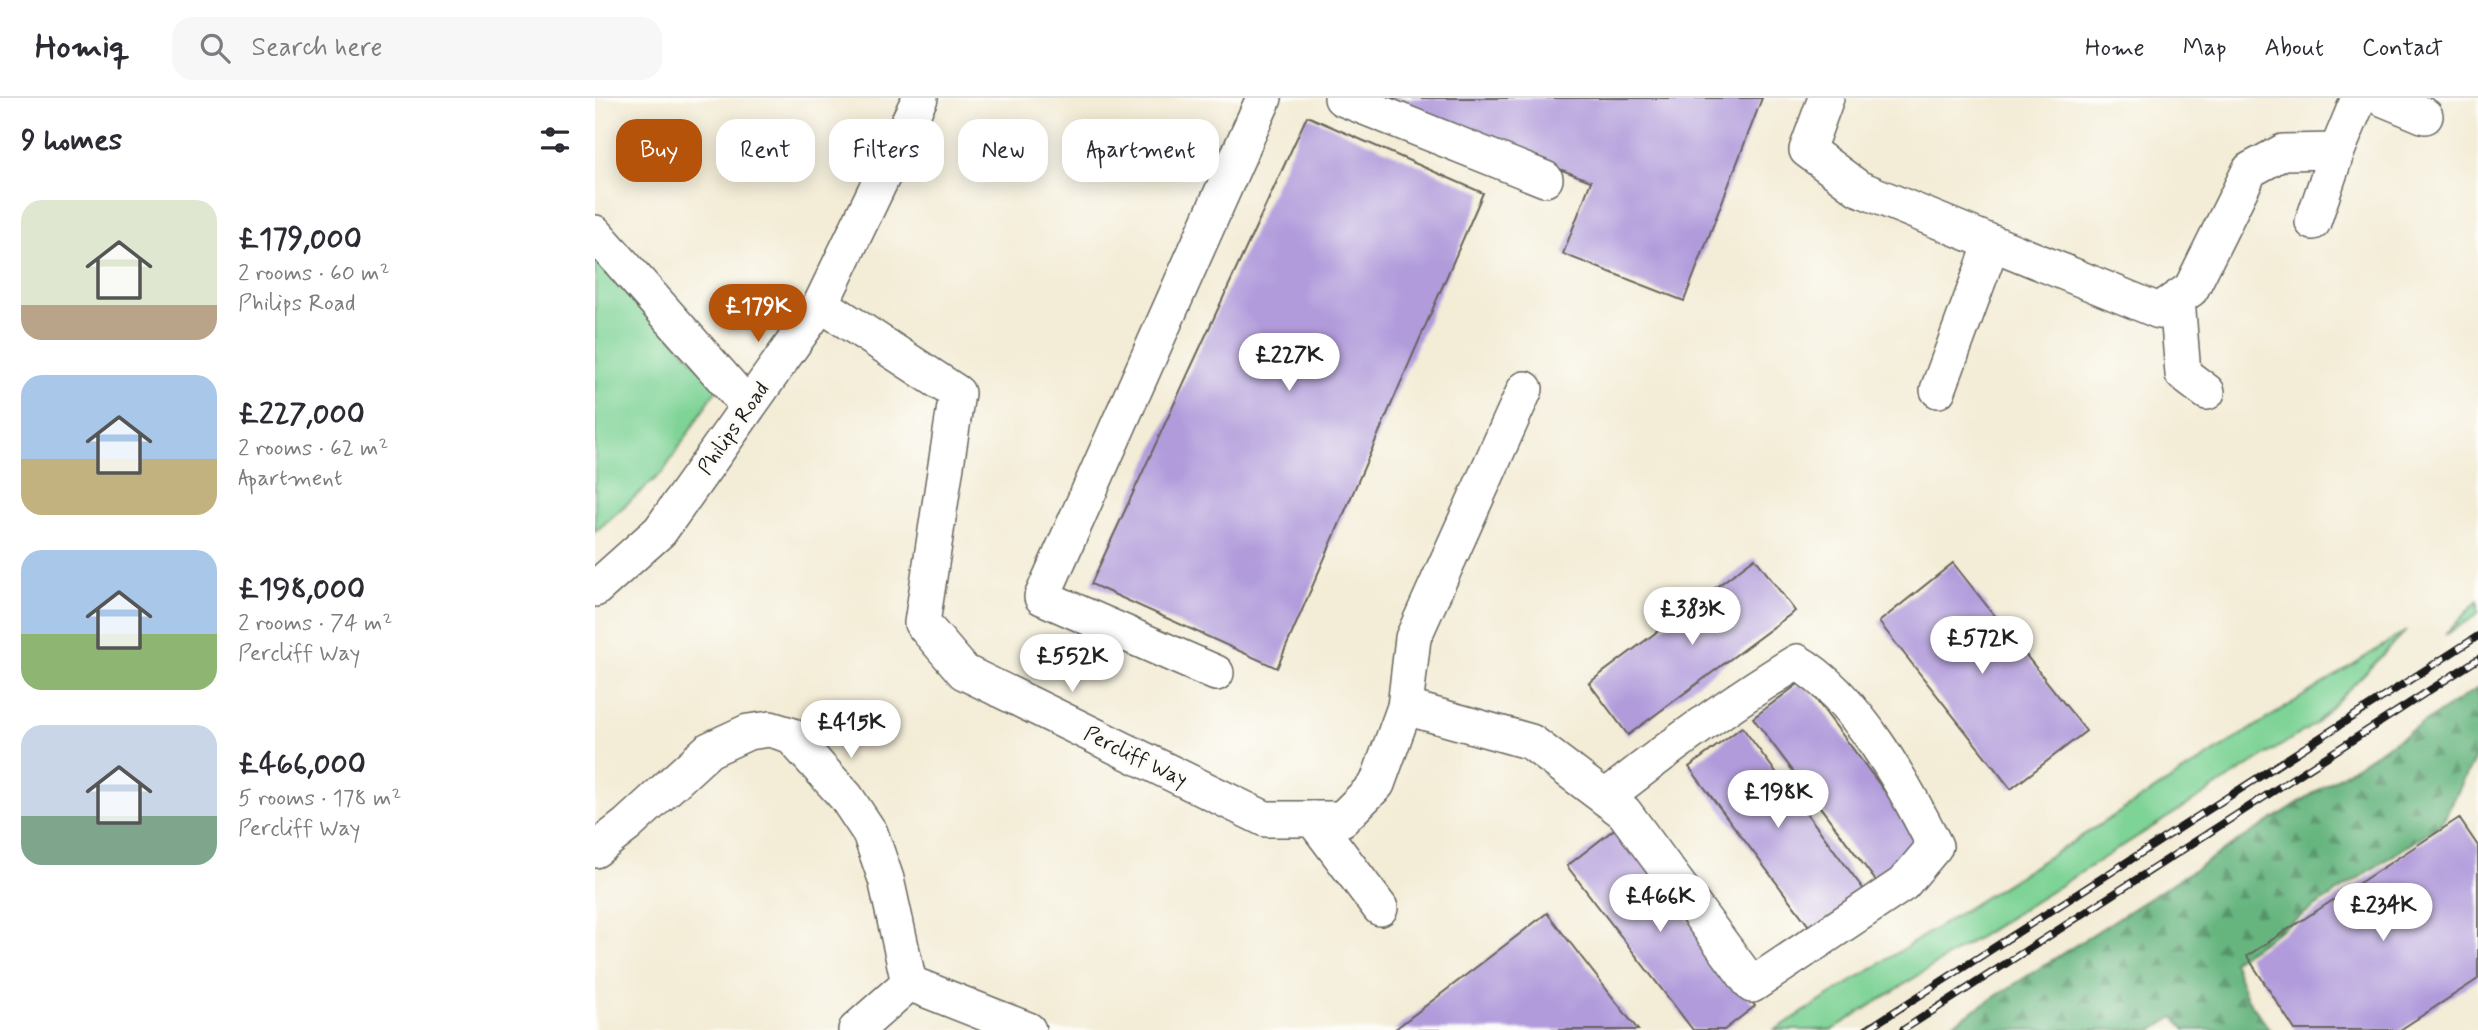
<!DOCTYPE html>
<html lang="en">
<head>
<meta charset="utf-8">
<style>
	body { margin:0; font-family:Mynerve,sans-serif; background:#f7f7f7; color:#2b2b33; height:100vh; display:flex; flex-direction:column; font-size:26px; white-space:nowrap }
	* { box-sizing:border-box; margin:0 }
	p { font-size:23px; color:#7c7c81 }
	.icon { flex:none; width:38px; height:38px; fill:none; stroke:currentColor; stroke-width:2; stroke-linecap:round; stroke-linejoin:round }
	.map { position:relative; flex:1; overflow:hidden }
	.sheet { display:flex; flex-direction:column; background:#fff; width:595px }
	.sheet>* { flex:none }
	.banner { position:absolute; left:21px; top:21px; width:665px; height:63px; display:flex; gap:14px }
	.price { position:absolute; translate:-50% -60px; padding:0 16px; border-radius:24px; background:#fff; color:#222; font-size:23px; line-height:46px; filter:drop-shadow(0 2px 4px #0008) }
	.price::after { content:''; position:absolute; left:50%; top:42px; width:21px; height:16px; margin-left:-10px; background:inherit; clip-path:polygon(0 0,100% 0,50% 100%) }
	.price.current { background:#b45309; color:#fff }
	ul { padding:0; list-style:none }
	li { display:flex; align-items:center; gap:21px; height:175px; padding:0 21px }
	li span { display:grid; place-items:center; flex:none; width:196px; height:140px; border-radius:21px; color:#555 }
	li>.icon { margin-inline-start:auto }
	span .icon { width:84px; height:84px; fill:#fffc; stroke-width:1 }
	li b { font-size:30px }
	h2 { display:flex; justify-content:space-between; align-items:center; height:84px; padding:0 21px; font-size:30px }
	.tag { padding:0 24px; border-radius:21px; background:#fff; box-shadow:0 4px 18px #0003; font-size:24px; line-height:63px }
	.tag.current { background:#b45309; color:#fff }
	header { display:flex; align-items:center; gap:42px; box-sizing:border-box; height:98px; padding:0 35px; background:#fff; border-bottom:2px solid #e1e1e2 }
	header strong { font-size:33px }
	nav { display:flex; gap:38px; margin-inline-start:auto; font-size:24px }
	.search { width:490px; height:63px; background:#f7f7f7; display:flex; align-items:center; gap:18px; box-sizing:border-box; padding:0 24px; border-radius:21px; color:#7c7c81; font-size:26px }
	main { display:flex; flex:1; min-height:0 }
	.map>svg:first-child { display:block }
	.green { fill:#7ed396; stroke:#4d7859; stroke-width:2 }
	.forest { fill:url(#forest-firs); stroke:#41684e; stroke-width:2 }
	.building { fill:#b19bdb }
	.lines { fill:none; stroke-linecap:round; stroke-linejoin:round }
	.minor-casing { stroke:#67655d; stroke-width:38 }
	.minor { stroke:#fff; stroke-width:35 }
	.rail-casing { stroke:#1c1c1c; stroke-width:8 }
	.rail { stroke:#fdfcf7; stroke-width:5; stroke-dasharray:16; stroke-linecap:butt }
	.labels { text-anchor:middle; stroke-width:6; stroke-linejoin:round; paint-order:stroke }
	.street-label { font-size:21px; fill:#1c1c1c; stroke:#fdfcf7 }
</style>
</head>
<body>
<header>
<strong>Homiq</strong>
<div class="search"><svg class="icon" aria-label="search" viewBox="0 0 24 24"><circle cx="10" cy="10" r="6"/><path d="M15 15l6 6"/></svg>Search here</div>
<nav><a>Home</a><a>Map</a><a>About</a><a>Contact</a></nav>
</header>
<main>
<section class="sheet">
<h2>9 homes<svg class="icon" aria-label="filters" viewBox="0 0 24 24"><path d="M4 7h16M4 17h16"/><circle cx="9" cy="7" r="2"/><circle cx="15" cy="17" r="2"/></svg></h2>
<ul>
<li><span style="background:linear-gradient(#dfe7d0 75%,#b9a48a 0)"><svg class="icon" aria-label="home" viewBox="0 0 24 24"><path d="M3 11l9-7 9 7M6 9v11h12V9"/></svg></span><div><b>£179,000</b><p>2 rooms · 60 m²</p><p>Philips Road</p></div></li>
<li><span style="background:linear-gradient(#a9c7e8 60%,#c2b280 0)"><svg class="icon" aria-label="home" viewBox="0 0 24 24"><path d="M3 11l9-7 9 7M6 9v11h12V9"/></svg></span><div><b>£227,000</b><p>2 rooms · 62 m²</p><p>Apartment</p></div></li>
<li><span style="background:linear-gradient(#a9c7e8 60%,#8fb573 0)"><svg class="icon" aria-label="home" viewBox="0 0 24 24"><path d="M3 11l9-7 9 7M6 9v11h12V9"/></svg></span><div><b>£198,000</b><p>2 rooms · 74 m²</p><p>Percliff Way</p></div></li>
<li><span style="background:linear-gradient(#c9d6e8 65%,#7fa58c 0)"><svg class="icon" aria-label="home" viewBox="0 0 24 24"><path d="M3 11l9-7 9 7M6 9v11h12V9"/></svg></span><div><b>£466,000</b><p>5 rooms · 178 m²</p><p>Percliff Way</p></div></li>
</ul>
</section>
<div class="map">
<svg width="1883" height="932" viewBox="0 0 1883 932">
	<defs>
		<pattern id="forest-firs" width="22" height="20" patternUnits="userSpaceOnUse" patternTransform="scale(1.75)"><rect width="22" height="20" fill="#66b57f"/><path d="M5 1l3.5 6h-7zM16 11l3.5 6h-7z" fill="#539267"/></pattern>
	</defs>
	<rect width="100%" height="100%" fill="#fdfcf7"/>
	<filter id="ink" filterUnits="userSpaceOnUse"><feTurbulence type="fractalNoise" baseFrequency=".0143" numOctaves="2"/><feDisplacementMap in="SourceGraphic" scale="14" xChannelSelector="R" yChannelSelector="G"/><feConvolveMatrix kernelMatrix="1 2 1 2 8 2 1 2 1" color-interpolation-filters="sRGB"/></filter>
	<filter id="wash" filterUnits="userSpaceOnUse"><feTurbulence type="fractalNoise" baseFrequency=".00686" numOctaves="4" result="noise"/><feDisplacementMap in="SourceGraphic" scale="28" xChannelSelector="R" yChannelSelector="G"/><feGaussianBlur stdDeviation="1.57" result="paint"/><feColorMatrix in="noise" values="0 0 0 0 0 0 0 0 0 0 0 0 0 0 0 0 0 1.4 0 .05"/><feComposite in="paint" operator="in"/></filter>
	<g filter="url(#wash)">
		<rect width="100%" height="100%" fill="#f3ecd6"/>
		<!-- green -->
		<g class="green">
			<path d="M0 156 123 289 68 374 0 434Z"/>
			<path d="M1883 502V516L1850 537Z"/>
			<path d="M1811 533 1720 626 1237 932H1180Z"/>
		</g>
		<!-- forest -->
		<path class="forest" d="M1883 590V658L1880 660 1847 725 1638 863 1652 900 1675 932H1590L1579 919 1558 932H1348Z"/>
		<g id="blocks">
			<!-- building -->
			<g class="building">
				<path d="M779 0H1167L1089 203 968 156 996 83Z"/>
				<path d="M712 18 888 95 682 570 496 486Z"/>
				<path d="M1160 460 1200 513 1033 637 994 585Z"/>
				<path d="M1358 465 1491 633 1416 691 1284 524Z"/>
				<path d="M1207 583 1333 751 1284 787 1158 620Z"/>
				<path d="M1147 629 1272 796 1220 836 1094 669Z"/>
				<path d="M1864 720 1883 748V881L1805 932H1700L1652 858Z"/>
				<path d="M1022 729 1160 908 1129 932H1098L972 768Z"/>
				<path d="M952 815 1043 932H799Z"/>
			</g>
		</g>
	</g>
	<g filter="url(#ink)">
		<use href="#blocks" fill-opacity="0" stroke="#67655d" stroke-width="2"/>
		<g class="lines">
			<defs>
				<g id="minor">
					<path d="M747 0 950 81"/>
					<path d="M1231 0 1212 52 1263 90 1564 213 1596 191 1655 72 1688 54 1742 53 1764 0"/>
					<path d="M1787 0 1830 18"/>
					<path d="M1718 124 1742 53"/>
					<path d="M0 135 153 308"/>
					<path d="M1582 201 1588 276 1612 294"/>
					<path d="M226 206 362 295 327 525 369 574 670 721H747L782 686 810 609 936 644 1029 714 1157 887 1308 786 1340 748C1310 688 1261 598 1202 564 1134 605 1072 651 1010 700"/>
					<path d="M1343 292 1397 145"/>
					<path d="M0 491 65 433 226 206 325 0"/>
					<path d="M621 575 447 499 669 0"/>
					<path d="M810 609 818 540 930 291"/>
					<path d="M718 721 785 810"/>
					<path d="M0 752 32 727 114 652 153 634 175 631 195 637 251 699 275 735 291 781 314 885 433 932"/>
					<path d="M261 932 314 885"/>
				</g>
			</defs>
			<!-- minor casing -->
			<use href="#minor" class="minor-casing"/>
			<!-- minor -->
			<use href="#minor" class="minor"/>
			<defs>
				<g id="rail">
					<path d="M1271 932 1883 538"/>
					<path d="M1308 932 1883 561"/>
				</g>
			</defs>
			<!-- rail casing -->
			<use href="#rail" class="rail-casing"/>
			<!-- rail -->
			<use href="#rail" class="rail"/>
		</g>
	</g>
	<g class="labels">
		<!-- street labels -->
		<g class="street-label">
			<text transform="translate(138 330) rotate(-55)" y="7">Philips Road</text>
			<text transform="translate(541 658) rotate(26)" y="7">Percliff Way</text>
		</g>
	</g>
</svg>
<b class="price current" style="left:163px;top:246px">£179K</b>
<b class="price" style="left:694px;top:295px">£227K</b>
<b class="price" style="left:1097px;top:549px">£383K</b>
<b class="price" style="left:1387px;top:578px">£572K</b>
<b class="price" style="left:477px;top:596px">£552K</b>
<b class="price" style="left:256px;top:662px">£415K</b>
<b class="price" style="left:1183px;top:732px">£198K</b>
<b class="price" style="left:1065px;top:836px">£466K</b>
<b class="price" style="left:1788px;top:845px">£234K</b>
<div class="banner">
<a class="tag current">Buy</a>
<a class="tag">Rent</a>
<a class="tag">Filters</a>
<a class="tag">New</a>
<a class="tag">Apartment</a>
</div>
</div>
</main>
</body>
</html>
